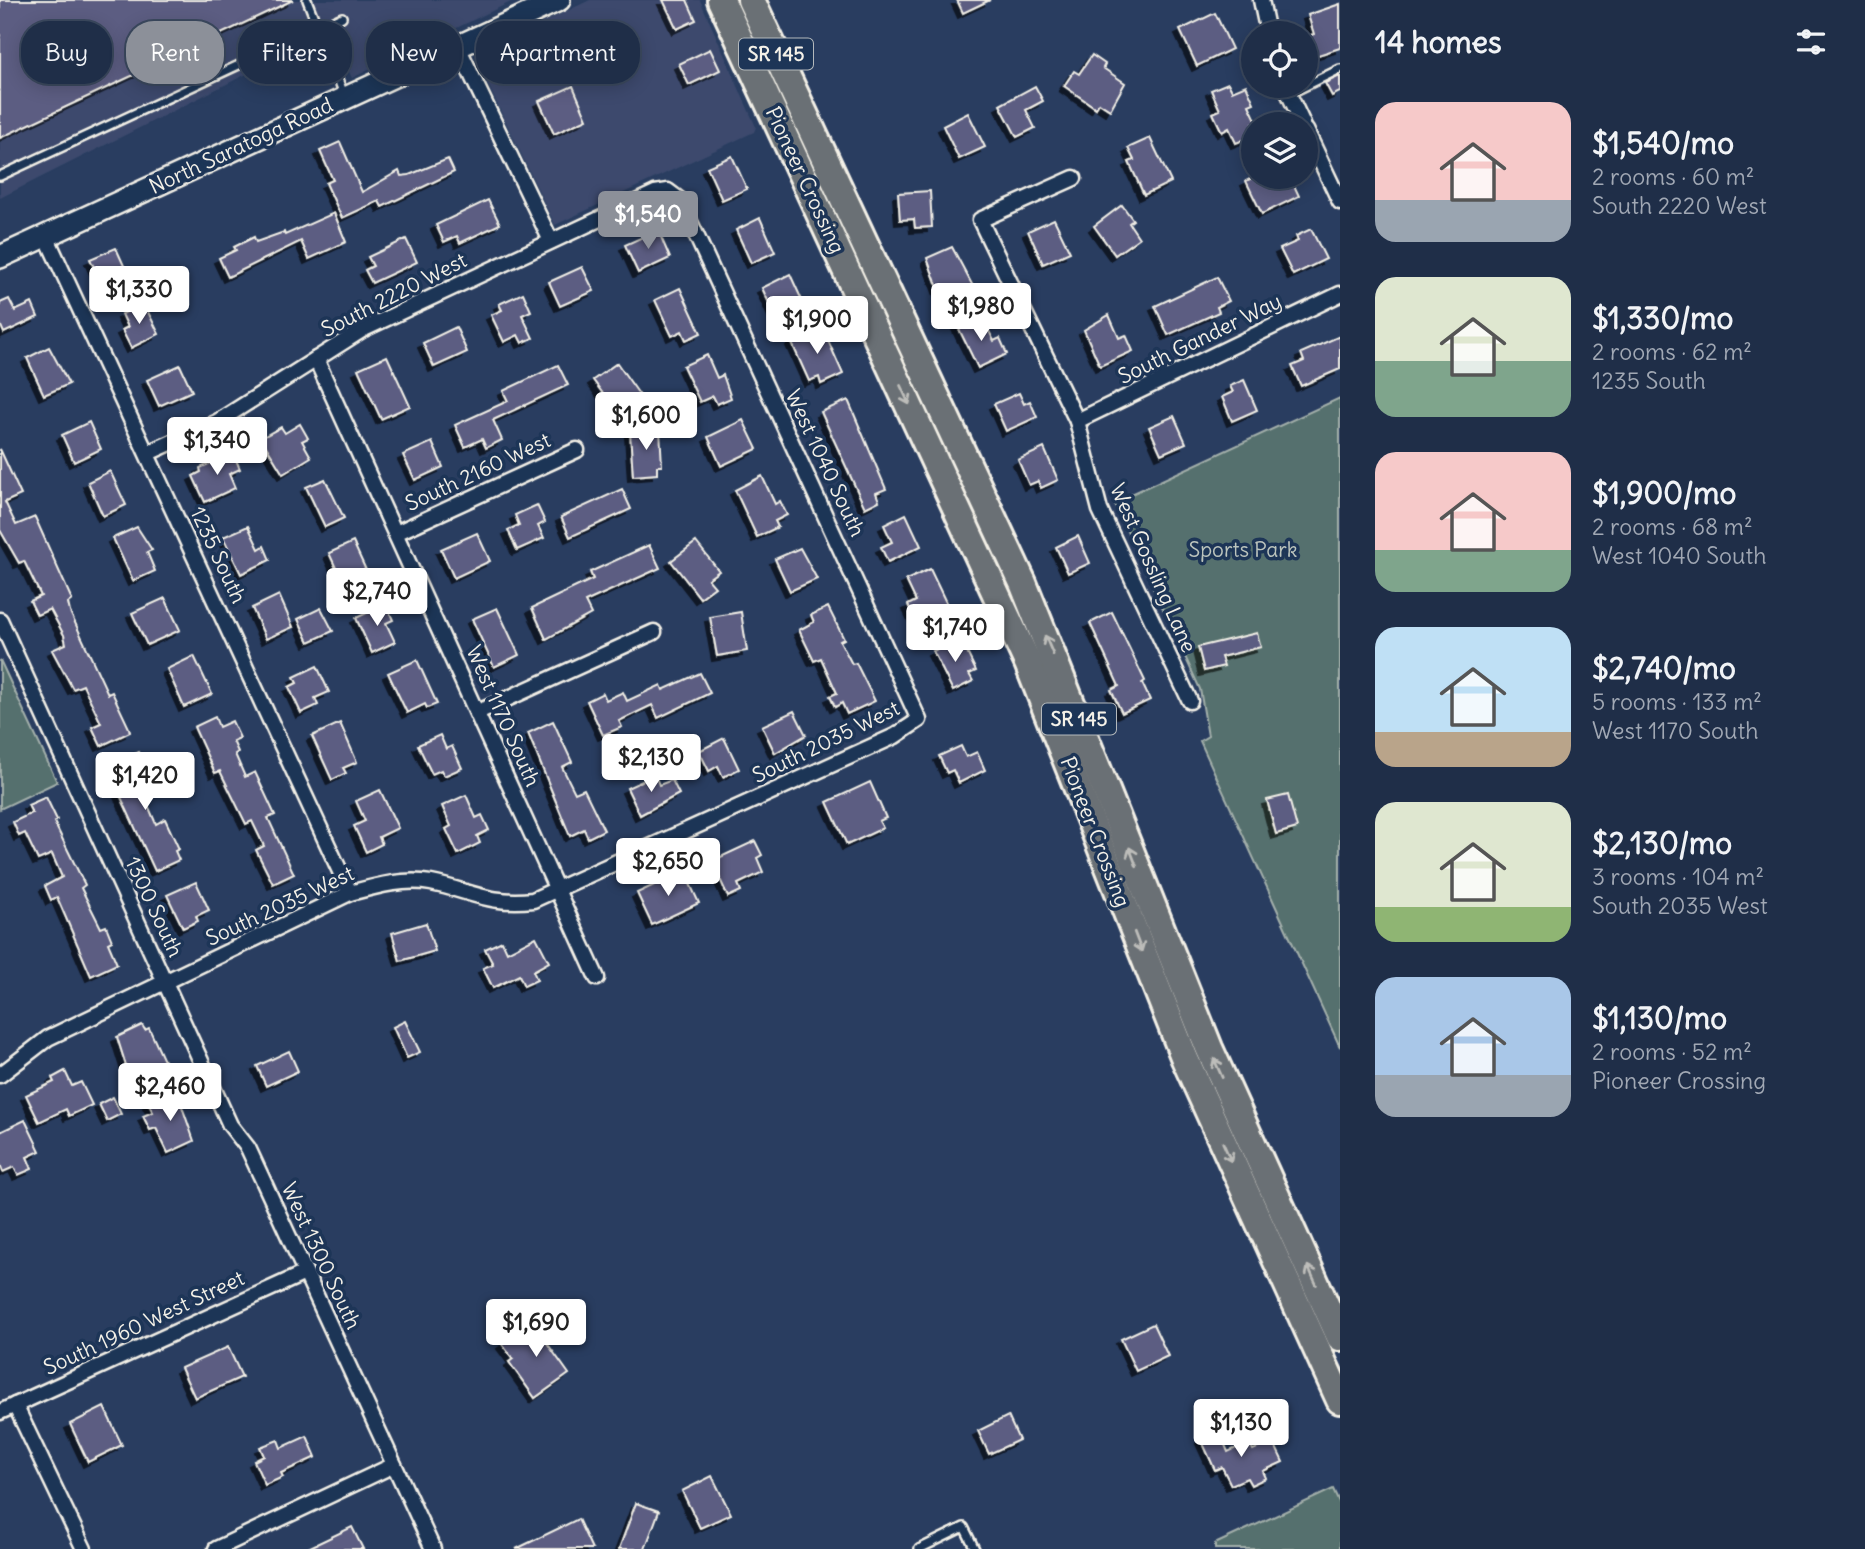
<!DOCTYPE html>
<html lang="en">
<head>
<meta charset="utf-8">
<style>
	body { margin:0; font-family:Delius,sans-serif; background:#2c3a52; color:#f1f3f6; height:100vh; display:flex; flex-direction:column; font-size:26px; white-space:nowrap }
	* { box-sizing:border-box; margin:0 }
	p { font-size:23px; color:#a1a8b4 }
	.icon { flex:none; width:38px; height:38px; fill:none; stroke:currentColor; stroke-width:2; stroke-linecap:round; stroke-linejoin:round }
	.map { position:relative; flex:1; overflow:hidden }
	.drawer { display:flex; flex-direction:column; background:#1f2e48; width:525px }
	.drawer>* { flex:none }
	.top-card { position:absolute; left:21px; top:21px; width:665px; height:63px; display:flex; gap:14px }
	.tools { position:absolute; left:1241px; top:21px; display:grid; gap:14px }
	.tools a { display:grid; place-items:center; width:77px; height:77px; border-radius:50%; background:#1f2e48; box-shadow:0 4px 18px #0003,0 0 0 2px #3c4a60; font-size:35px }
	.price { position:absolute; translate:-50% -60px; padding:0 16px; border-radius:7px; background:#fff; color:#222; font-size:23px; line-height:46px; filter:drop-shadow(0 2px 4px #0008) }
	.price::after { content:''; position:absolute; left:50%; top:42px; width:21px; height:16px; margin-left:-10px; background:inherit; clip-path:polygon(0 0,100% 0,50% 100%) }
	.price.active { background:#8c9099; color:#fff }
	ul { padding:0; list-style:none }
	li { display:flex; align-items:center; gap:21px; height:175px; padding:0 35px }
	li span { display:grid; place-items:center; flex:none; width:196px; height:140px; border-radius:21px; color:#555 }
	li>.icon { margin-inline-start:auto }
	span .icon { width:84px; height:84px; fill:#fffc; stroke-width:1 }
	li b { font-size:30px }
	h2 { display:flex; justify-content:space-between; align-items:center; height:84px; padding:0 35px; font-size:30px }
	.chip { padding:0 24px; border-radius:28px; background:#1f2e48; box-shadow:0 4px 18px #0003,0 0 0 2px #3c4a60; font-size:24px; line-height:63px }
	.chip.active { background:#8c9099; color:#fff }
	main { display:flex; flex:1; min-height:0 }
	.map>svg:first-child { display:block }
	.built { fill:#3c4a6d }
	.green { fill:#55706e; stroke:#a4b0ab; stroke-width:2 }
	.building { fill:#5b5d82; stroke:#f4f1e8; stroke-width:2; filter:url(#shadow) }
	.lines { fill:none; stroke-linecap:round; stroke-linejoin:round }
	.lane-casing { stroke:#f4f1e8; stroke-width:12 }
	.street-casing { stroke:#f4f1e8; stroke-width:19 }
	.secondary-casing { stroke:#f4f1e8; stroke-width:26 }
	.highway-casing { stroke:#f4f1e8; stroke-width:32 }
	.lane { stroke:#1d3557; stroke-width:7 }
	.street { stroke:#1d3557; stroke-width:14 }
	.secondary { stroke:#1d3557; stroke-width:21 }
	.highway { stroke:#6b7074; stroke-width:26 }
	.oneway { stroke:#bdbdba }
	.labels { text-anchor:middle; stroke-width:7; stroke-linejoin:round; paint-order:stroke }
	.shield { fill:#1d3557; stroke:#b4b9bc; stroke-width:2 }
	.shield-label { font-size:19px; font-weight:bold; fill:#f4f1e8 }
	.street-label { font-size:21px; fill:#f4f1e8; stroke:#1d3557 }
	.park-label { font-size:21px; fill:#bcc4bd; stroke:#1d3557 }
</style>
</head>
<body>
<main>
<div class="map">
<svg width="1340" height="1549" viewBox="0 0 1340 1549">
	<defs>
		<filter id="shadow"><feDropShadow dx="-5" dy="5" stdDeviation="0" flood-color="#0009"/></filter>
	</defs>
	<rect width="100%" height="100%" fill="#293d60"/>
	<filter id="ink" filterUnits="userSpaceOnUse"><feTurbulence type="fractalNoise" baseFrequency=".0143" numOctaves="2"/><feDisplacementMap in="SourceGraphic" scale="14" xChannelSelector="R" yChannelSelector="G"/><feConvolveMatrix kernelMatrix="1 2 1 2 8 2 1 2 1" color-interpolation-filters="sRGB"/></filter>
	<g filter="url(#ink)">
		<!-- built -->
		<g class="built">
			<path d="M0 0H515L352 78 330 32 0 198Z"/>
			<path d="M590 0H700L756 127 754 132 555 225 480 68 482 52Z"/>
		</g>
		<!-- green -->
		<g class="green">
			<path d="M1340 398V1047L1200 741 1208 736 1200 689 1114 502Z"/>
			<path d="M0 660 57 782 0 809Z"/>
			<path d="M1333 1489 1340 1504V1549H1215V1544Z"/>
		</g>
		<!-- building -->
		<g class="building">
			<path d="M0 0H293L0 138Z"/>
			<path d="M663 0H687L696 20 677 29Z"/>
			<path d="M957 0H990L963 13Z"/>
			<path d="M1340 4V48L1315 56 1308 36 1314 34 1308 15Z"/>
			<path d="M1215 13 1232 49 1197 66 1180 30Z"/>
			<path d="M710 49 720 70 689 85 679 64Z"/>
			<path d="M1092 55 1105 64 1103 68 1125 83 1110 110 1099 103 1096 108 1064 86 1074 71 1079 74Z"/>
			<path d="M1340 76V92L1332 96 1325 83Z"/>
			<path d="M1228 83 1232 91 1246 85 1254 103 1249 105 1258 124H1253V136L1236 143 1229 128 1222 132 1213 113 1220 110 1211 90Z"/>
			<path d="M573 86 587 119 554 134 539 101Z"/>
			<path d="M1035 86 1043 101 1026 110 1035 128 1017 137 1000 105Z"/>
			<path d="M968 113 985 147 959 159 943 126Z"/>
			<path d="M1150 138 1171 182 1144 195 1129 162 1134 160 1128 148Z"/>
			<path d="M340 142 362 192 399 171 401 176 409 175 448 159 454 172 382 207 379 201 342 218 326 183 333 180 320 151Z"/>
			<path d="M732 156 747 189 722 200 707 167Z"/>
			<path d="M1254 177H1284L1288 183 1292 181 1299 196 1262 214 1246 181Z"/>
			<path d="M930 191 932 227 915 228 914 219 900 220 898 193Z"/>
			<path d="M488 200 500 224 460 243 457 236 444 242 436 225Z"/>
			<path d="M1122 205 1133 220 1129 223 1139 238 1115 255 1094 226Z"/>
			<path d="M334 213 346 242 309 259 301 241 228 277 219 258 236 250 234 247 254 237 256 242 284 232 285 235Z"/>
			<path d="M760 218 775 252 751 263 736 230Z"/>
			<path d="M1054 219 1070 252 1043 264 1028 231Z"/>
			<path d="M1311 229 1326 259 1293 275 1280 249 1298 241 1296 236Z"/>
			<path d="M658 230 670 258 638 273 625 245Z"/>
			<path d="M406 239 417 262 372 283 365 270 373 266 368 257Z"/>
			<path d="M952 247 975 290 944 304 927 258Z"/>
			<path d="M116 248 130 279 105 291 90 259Z"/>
			<path d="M582 267 594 291 560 306 549 282Z"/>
			<path d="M790 274 806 309 778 322 762 288Z"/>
			<path d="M1217 277 1229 301 1217 307 1219 312 1168 335 1155 306Z"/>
			<path d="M680 288 701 333 686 340 682 331 672 336 655 300Z"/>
			<path d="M523 293 531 311 522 315 533 338 522 343 518 335 504 342 491 315 502 310 499 304Z"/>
			<path d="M9 299 15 311 32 303 38 317 4 333 0 324V303Z"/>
			<path d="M144 304 159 334 131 348 122 330 128 327 122 314Z"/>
			<path d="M1109 315 1119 338 1126 335 1133 351 1100 366 1084 330Z"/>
			<path d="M975 317 982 332 988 329 994 341 1000 338 1007 354 978 368 957 325Z"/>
			<path d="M456 327 467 352 434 367 423 343Z"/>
			<path d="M822 327 843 374 821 384 819 377 809 381 791 341Z"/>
			<path d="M1340 336V369L1301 386 1292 366 1304 361 1301 353Z"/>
			<path d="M49 347 69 384 44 395 27 358Z"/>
			<path d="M707 355 717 378 723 375 731 398 717 404 713 396 700 402 683 366Z"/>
			<path d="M387 356 410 406 381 419 358 369Z"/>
			<path d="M617 363 641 397 618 414 593 380Z"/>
			<path d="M180 365 192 391 159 406 147 380Z"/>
			<path d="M558 365 568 385 493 420 502 440 486 448 482 439 465 447 455 425 508 401 503 391Z"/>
			<path d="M1244 380 1257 410 1232 421 1222 397 1233 392 1230 386Z"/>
			<path d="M1019 393 1024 404 1030 401 1037 417 1006 431 994 404Z"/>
			<path d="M848 400 886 489 876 493 879 501 865 508 821 412Z"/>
			<path d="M1174 416 1186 443 1161 454 1149 427Z"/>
			<path d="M743 420 757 449 721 466 708 437Z"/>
			<path d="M89 422 101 449 74 462 62 435Z"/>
			<path d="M300 424 308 438 302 441 311 457 283 474 261 438 281 427 285 433Z"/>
			<path d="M660 430 662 466H657V474L633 476 630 432Z"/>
			<path d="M432 442 443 467 415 480 403 455Z"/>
			<path d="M1044 448 1058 480 1041 488 1038 481 1029 485 1018 460Z"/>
			<path d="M0 449 21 495 5 502 16 525 35 517 72 600 68 603 70 612 108 694 112 692 129 728 130 732 101 746 92 727 101 723 83 685 73 689 52 650 66 644 64 635 50 609 37 615 30 601 41 596 24 561 19 563 0 530Z"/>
			<path d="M233 453 240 469 229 474 235 488 205 502 193 476 201 472 200 468Z"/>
			<path d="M110 471 126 505 103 516 88 482Z"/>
			<path d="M762 476 775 504 780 501 787 515 775 521 778 527 757 537 735 490Z"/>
			<path d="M325 479 344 518 325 527 306 487Z"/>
			<path d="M622 489 631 509 570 537 561 517Z"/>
			<path d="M537 505 545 522 538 526 544 538 517 550 508 530 519 525 515 515Z"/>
			<path d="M906 514 921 546 888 562 881 547 892 542 884 525Z"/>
			<path d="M248 526 259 549 264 546 270 560 241 574 223 537Z"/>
			<path d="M137 527 152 550 147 552 155 571 133 581 113 538Z"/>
			<path d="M477 533 490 561 454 578 441 549Z"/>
			<path d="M1078 536 1090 563 1068 573 1056 547Z"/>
			<path d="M353 542 371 581 347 592 329 553Z"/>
			<path d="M696 542 719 571 708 579 715 587 700 598 671 561Z"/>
			<path d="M649 545 660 568 585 602 591 614 546 639 532 608 593 579 590 572Z"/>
			<path d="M800 548 817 579 790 591 775 559Z"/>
			<path d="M930 569 952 615 935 623 931 615 916 622 908 605 916 601 906 580Z"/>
			<path d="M279 595 293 627 266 639 252 608Z"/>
			<path d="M165 598 180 630 147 645 132 613Z"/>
			<path d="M386 604 393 620 386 623 395 642 372 653 356 618Z"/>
			<path d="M828 607 844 639 840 641 852 664 856 663 875 701 847 714 842 703 835 707 830 696 837 693 821 658 814 661 799 630 814 622 811 615Z"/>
			<path d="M321 608 333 631 309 642 298 619Z"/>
			<path d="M497 608 519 655 494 667 472 619Z"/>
			<path d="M741 612 747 651 717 656 710 617Z"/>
			<path d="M1112 612 1145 681 1142 683 1150 700 1122 713 1111 690 1119 686 1090 623Z"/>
			<path d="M1257 633 1261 647 1221 657 1224 666 1204 671 1198 647Z"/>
			<path d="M960 638 976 671 969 674 973 681 953 691 933 651Z"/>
			<path d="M194 656 212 694 184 707 167 669Z"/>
			<path d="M417 660 437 704 427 708 425 704 407 713 388 673Z"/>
			<path d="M317 666 329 692 315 698 318 705 301 713 289 687 297 683 294 677Z"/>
			<path d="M700 673 710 693 658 718 652 705 619 721 622 727 603 735 587 701 603 693 606 700 623 692 627 701 661 685 663 690Z"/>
			<path d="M794 711 806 735 775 753 762 726Z"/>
			<path d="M215 717 219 727 232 721 240 738 233 741 238 752 235 754 245 777 255 772 275 815 268 818 294 874 273 884 256 850 264 846 252 821 246 824 220 771 215 773 194 727Z"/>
			<path d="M553 721 572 762 562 767 575 793 584 789 604 830 588 838 584 829 570 836 528 733Z"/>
			<path d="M340 723 357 762 343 768 346 773 332 780 312 736Z"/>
			<path d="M440 735 446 749 452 746 462 768 444 776 441 770 432 774 418 745Z"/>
			<path d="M724 738 739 769 723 777 718 766 709 771 699 751Z"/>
			<path d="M961 746 966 757 977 752 985 770 959 783 953 770 947 773 939 756Z"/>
			<path d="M139 752 155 783 142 789 147 803 156 824 165 819 179 849 175 851 179 860 155 871 114 782 121 778 114 763Z"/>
			<path d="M655 775 659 785 672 780 679 794 640 815 627 788Z"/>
			<path d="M870 782 886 818 879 821 883 828 847 845 827 802Z"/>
			<path d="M380 790 398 828 379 837 382 844 366 852 354 826 365 821 356 801Z"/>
			<path d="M466 795 476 818 482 815 489 830 477 836 480 843 458 854 446 829 451 826 442 806Z"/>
			<path d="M1288 795 1297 828 1276 834 1267 800Z"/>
			<path d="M46 797 57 820 54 822 85 885 81 888 101 928 106 926 112 941 108 943 117 964 91 976 57 897 51 900 45 886 62 877 52 854 38 860 25 833 19 836 13 822 32 813 28 805Z"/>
			<path d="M755 841 762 855 757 858 763 872 738 884 741 891 728 897 712 861Z"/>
			<path d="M684 871 699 903 652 925 637 893Z"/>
			<path d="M196 882 209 910 196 916 198 921 183 928 167 895Z"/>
			<path d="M426 923 435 951 400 961 392 933Z"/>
			<path d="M536 937 549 962 533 971 537 980 524 986 519 975 493 988 483 968 493 964 485 949 502 941 507 952Z"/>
			<path d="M405 1021 420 1052 407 1058 393 1027Z"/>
			<path d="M142 1025 145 1030 149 1028 165 1063 148 1071 144 1064 128 1072 117 1037Z"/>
			<path d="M289 1051 298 1071 266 1086 257 1066Z"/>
			<path d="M65 1071 72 1086 81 1082 92 1105 69 1116 66 1109 39 1122 26 1095 54 1082 52 1078Z"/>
			<path d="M163 1096 167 1104 179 1098 194 1141 168 1153 156 1128 150 1130 143 1116 153 1112 148 1103Z"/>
			<path d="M113 1097 121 1114 107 1121 99 1104Z"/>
			<path d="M25 1120 40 1151 27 1157 32 1169 18 1175 14 1167 3 1172 0 1164V1132Z"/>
			<path d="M547 1320 558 1335 547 1343 569 1374 535 1398 509 1362 513 1359 502 1344 521 1330 525 1335Z"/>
			<path d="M1153 1324 1168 1356 1136 1371 1121 1339Z"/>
			<path d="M228 1347 242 1377 195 1398 181 1368Z"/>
			<path d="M104 1407 122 1445 88 1462 70 1424Z"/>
			<path d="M1008 1416 1019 1440 989 1454 978 1431Z"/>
			<path d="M1219 1431 1228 1452 1249 1442 1253 1450 1273 1441 1283 1462 1263 1471 1266 1478 1251 1485 1247 1478 1231 1485 1222 1467 1215 1470 1201 1439Z"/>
			<path d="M307 1436 316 1457 281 1473 283 1477 265 1485 254 1461 264 1456 260 1447 278 1440 281 1448Z"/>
			<path d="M712 1476 731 1514 700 1528 682 1491Z"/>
			<path d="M636 1503 659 1511 645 1549H619Z"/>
			<path d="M578 1519 592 1549H516Z"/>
			<path d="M352 1527 363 1549H306Z"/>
		</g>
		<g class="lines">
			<defs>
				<g id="lane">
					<path d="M307 0 345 97"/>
					<path d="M1289 94 1340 69"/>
					<path d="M0 176 342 17"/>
					<path d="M919 1549 964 1527 975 1549"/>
				</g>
				<g id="street">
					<path d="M1261 0 1268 33"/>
					<path d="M458 47 551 241"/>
					<path d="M1285 86 1303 124"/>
					<path d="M1306 130 1340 202"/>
					<path d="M1074 178 980 220 1077 421 1100 510 1190 701"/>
					<path d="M46 236 350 893"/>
					<path d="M316 359 597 978"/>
					<path d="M1077 421 1340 294"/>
					<path d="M396 533 577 450"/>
					<path d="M0 620 230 1125 248 1148 433 1549"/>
					<path d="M478 712 654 632"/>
					<path d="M0 1075 48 1038 350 893C376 886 404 878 431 883 471 891 489 905 533 900L895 736 919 720 680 200 668 191 655 193 362 330 217 422 148 453"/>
					<path d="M15 1405 84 1549"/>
					<path d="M0 1412 305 1273"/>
					<path d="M216 1549 394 1465"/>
				</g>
				<path id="secondary" d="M0 257 559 0"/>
				<g id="highway">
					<path d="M721 0 1028 663 1185 1059 1340 1400"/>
					<path d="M751 0 1023 583 1209 1048 1340 1337"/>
				</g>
			</defs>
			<!-- lane casing -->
			<use href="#lane" class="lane-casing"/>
			<!-- street casing -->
			<use href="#street" class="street-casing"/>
			<!-- secondary casing -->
			<use href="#secondary" class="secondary-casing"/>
			<!-- highway casing -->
			<use href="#highway" class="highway-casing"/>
			<!-- lane -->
			<use href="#lane" class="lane"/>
			<!-- street -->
			<use href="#street" class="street"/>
			<!-- secondary -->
			<use href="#secondary" class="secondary"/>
			<!-- highway -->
			<use href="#highway" class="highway"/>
		</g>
		<!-- one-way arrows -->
		<defs><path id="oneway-shaft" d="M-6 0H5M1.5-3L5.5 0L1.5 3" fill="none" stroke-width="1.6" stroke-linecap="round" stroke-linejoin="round" transform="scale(1.75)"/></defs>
		<g class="oneway">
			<use href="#oneway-shaft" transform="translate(905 395) rotate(65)"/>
			<use href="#oneway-shaft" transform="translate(1049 645) rotate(-113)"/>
			<use href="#oneway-shaft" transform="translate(1133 857) rotate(-111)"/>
			<use href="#oneway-shaft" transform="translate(1138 942) rotate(69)"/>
			<use href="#oneway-shaft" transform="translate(1218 1068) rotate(-114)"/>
			<use href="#oneway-shaft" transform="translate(1227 1152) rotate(66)"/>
			<use href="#oneway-shaft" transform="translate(1312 1275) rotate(-115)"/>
		</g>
	</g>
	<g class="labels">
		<!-- shield labels -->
		<g class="shield">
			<rect x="739" y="38.5" width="74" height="31" rx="5"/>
			<rect x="1042" y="703.5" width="74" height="31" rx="5"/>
		</g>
		<g class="shield-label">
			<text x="776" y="61">SR 145</text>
			<text x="1079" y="726">SR 145</text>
		</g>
		<!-- street labels -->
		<g class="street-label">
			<text transform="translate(241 146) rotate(-25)" y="7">North Saratoga Road</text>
			<text transform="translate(805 180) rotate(65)" y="7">Pioneer Crossing</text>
			<text transform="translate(394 295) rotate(-27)" y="7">South 2220 West</text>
			<text transform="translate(1200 339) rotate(-26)" y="7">South Gander Way</text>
			<text transform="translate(825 463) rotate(65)" y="7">West 1040 South</text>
			<text transform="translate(478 472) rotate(-25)" y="7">South 2160 West</text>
			<text transform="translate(218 555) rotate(65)" y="7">1235 South</text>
			<text transform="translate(1153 568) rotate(66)" y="7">West Gossling Lane</text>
			<text transform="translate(503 716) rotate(66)" y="7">West 1170 South</text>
			<text transform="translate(826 742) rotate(-26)" y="7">South 2035 West</text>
			<text transform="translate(1095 832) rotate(69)" y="7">Pioneer Crossing</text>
			<text transform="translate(280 906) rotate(-25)" y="7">South 2035 West</text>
			<text transform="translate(154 907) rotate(65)" y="7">1300 South</text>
			<text transform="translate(321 1256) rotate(65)" y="7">West 1300 South</text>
			<text transform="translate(144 1323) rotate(-25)" y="7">South 1960 West Street</text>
		</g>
		<!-- park labels -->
		<g class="park-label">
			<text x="1243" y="557">Sports Park</text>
		</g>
	</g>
</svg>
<div class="tools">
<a><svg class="icon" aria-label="locate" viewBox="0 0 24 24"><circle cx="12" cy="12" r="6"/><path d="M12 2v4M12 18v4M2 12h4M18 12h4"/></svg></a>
<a><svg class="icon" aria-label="layers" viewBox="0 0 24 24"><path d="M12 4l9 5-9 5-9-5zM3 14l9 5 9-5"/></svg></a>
</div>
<b class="price active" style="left:648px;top:251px">$1,540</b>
<b class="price" style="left:139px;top:326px">$1,330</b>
<b class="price" style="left:981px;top:343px">$1,980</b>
<b class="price" style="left:817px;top:356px">$1,900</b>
<b class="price" style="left:646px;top:452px">$1,600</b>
<b class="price" style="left:217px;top:477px">$1,340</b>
<b class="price" style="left:377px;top:628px">$2,740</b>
<b class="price" style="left:955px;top:664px">$1,740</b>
<b class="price" style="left:651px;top:794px">$2,130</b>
<b class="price" style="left:145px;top:812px">$1,420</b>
<b class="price" style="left:668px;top:898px">$2,650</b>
<b class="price" style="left:170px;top:1123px">$2,460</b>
<b class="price" style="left:536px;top:1359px">$1,690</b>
<b class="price" style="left:1241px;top:1459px">$1,130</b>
<div class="top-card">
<a class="chip">Buy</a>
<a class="chip active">Rent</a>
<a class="chip">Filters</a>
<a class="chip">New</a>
<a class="chip">Apartment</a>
</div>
</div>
<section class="drawer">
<h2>14 homes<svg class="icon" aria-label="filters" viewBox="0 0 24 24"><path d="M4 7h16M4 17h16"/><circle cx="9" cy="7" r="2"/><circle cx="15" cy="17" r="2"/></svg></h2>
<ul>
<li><span style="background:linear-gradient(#f6c9c9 70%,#9aa5b1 0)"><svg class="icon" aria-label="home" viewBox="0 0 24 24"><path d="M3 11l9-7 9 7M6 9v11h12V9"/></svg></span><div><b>$1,540/mo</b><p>2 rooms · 60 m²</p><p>South 2220 West</p></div></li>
<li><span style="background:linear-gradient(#dfe7d0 60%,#7fa58c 0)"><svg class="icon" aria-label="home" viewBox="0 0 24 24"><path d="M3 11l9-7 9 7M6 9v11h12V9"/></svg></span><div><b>$1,330/mo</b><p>2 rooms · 62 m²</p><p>1235 South</p></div></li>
<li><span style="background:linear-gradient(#f6c9c9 70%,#7fa58c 0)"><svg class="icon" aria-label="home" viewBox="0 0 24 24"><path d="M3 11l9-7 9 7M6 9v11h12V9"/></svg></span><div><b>$1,900/mo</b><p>2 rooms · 68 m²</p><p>West 1040 South</p></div></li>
<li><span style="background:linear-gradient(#bfe0f5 75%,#b9a48a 0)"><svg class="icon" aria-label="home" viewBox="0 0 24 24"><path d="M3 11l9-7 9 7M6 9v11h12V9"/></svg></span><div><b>$2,740/mo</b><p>5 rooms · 133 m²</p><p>West 1170 South</p></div></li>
<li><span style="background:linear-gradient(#dfe7d0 75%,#8fb573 0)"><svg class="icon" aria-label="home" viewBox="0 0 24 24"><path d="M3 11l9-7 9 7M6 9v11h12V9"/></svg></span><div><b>$2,130/mo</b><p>3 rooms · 104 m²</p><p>South 2035 West</p></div></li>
<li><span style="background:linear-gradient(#a9c7e8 70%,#9aa5b1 0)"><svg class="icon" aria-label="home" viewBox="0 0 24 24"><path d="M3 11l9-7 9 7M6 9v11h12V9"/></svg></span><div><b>$1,130/mo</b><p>2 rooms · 52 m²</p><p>Pioneer Crossing</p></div></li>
</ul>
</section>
</main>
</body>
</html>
